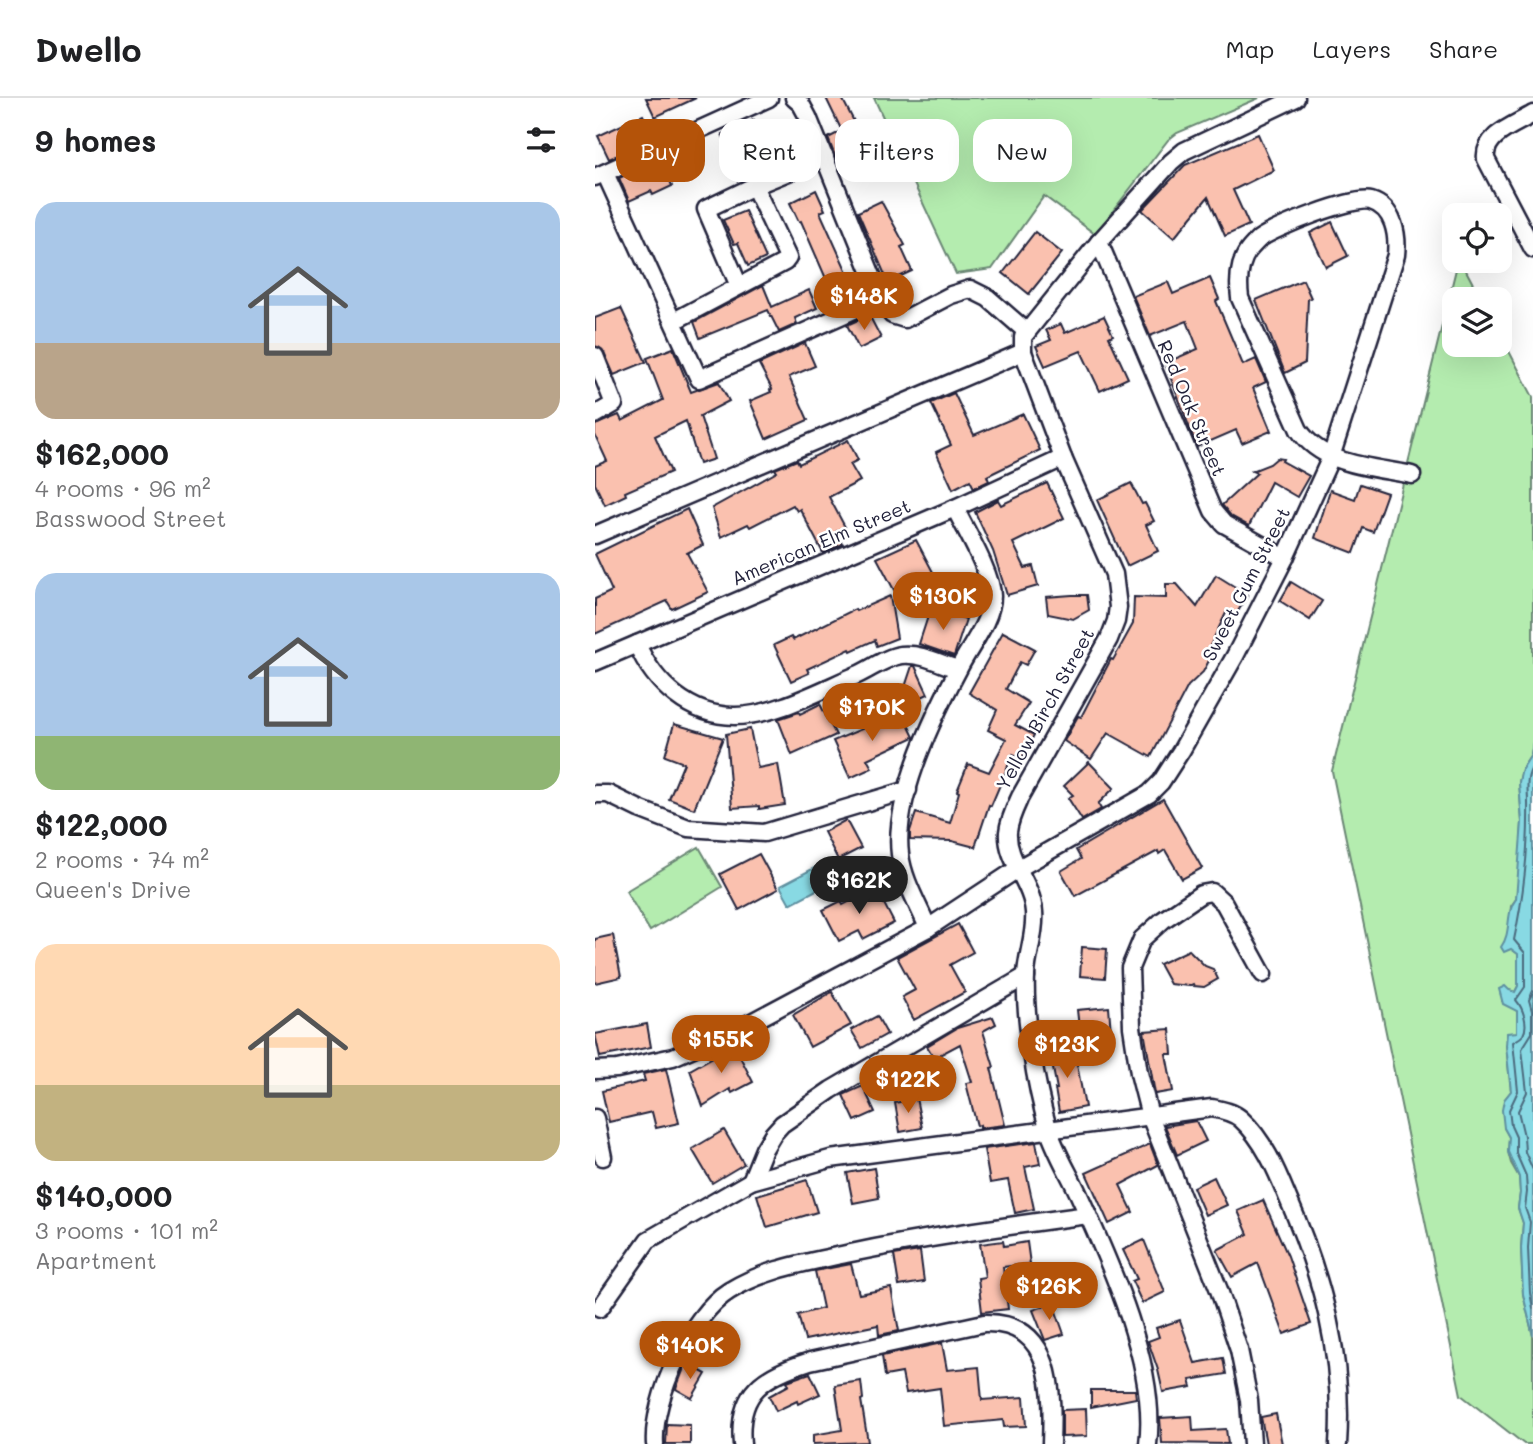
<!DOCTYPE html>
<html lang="en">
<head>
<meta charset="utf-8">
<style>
	body { margin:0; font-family:Mali,sans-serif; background:#f2f2f2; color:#202124; height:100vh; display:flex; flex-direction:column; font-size:26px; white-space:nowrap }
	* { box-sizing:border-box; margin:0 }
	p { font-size:23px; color:#757577 }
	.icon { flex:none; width:38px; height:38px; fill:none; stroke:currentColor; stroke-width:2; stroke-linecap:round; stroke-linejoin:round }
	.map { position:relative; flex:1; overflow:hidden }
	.side { display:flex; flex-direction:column; background:#fff; width:595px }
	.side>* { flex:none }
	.top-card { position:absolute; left:21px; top:21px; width:665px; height:63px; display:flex; gap:14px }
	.controls { position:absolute; left:847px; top:105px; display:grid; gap:14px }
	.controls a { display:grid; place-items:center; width:70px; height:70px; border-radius:14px; background:#fff; box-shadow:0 7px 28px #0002; font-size:35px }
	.price { position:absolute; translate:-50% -60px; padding:0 16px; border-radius:24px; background:#b45309; color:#fff; font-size:23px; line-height:46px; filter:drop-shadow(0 2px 4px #0008) }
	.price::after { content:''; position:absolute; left:50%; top:42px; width:21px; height:16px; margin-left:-10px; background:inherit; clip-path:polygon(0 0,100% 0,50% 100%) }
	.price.current { background:#222; color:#fff }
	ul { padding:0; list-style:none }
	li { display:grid; align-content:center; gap:14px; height:371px; padding:0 35px }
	li span { display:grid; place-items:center; height:217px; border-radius:21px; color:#555 }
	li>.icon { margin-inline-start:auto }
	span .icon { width:126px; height:126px; fill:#fffc; stroke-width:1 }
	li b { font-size:30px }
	h2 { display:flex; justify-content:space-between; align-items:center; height:84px; padding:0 35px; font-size:30px }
	.tag { padding:0 24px; border-radius:21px; background:#fff; box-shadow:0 7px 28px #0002; font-size:24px; line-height:63px }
	.tag.current { background:#b45309; color:#fff }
	header { display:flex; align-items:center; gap:42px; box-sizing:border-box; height:98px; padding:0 35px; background:#fff; border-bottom:2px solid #e0e0e0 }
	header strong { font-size:33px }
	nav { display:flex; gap:38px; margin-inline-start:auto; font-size:24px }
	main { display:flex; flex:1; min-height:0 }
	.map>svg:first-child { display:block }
	.green { fill:#b4ecaf; stroke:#6b8775; stroke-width:2 }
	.water { fill:#88d9e3; stroke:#5f90a0; stroke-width:2 }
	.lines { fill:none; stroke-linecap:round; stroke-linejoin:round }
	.shore { stroke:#4b6b7e; stroke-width:2 }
	.building { fill:#fac1af; stroke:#22223b; stroke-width:2 }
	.street-casing { stroke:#22223b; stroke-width:21 }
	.street { stroke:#fff; stroke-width:16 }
	.labels { text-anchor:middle; stroke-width:5; stroke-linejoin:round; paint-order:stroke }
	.street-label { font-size:19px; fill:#22223b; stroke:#fff }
</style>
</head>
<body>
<header>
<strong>Dwello</strong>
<nav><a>Map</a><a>Layers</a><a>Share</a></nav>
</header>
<main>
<section class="side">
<h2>9 homes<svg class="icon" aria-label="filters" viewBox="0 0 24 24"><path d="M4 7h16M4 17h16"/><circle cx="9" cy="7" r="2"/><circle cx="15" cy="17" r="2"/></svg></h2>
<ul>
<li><span style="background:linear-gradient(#a9c7e8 65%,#b9a48a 0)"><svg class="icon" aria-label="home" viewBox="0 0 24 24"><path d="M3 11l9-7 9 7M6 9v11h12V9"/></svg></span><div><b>$162,000</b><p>4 rooms · 96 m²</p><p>Basswood Street</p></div></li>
<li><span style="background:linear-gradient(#a9c7e8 75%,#8fb573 0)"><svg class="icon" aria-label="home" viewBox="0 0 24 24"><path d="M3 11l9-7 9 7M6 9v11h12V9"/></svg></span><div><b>$122,000</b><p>2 rooms · 74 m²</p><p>Queen's Drive</p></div></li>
<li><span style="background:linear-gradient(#ffd9b3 65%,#c2b280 0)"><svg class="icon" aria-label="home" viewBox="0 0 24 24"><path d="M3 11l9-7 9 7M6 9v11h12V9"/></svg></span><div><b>$140,000</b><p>3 rooms · 101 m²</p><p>Apartment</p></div></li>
</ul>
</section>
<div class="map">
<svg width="938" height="1346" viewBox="0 0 938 1346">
	<rect width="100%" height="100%" fill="#fff"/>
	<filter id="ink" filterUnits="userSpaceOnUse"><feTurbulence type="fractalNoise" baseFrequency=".0143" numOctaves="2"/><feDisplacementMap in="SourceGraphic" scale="14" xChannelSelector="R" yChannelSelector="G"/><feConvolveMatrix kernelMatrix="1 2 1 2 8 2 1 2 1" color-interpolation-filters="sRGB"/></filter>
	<g filter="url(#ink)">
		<!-- green -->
		<g class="green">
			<path d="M279 0H664L582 35 573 42 500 136 449 98 397 171 361 176Z"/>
			<path d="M863 163H866L886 201H859V247H905V236L938 299V644L936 657 927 671 924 684 927 724 924 779 921 801 916 808 913 837 909 845 923 856V888L920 894 914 892 907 898V903L922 913V935L911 947 916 993 909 1002V1030L914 1039 913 1054 916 1065 924 1079 925 1095 923 1110 928 1125 926 1150 928 1196 938 1238V1346H929L866 1297 737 673Z"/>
			<path d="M104 749 127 789 55 833 31 793Z"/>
		</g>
		<!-- water -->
		<g class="water">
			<path d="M938 644V1238L928 1196 926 1150 928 1125 923 1110 925 1095 924 1079 913 1054 914 1039 909 1030 907 1012 909 1002 916 993 911 947 912 935 922 934V913L908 906 904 891 910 888 914 892 920 894 923 888V856L916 851 909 854 906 849C917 834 910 815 921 801L927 724 924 684 927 671 936 657Z"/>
			<path d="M221 769 231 787 195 806 185 788Z"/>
		</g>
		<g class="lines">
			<!-- shore -->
			<g class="shore">
				<path d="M938 668C930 680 933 691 933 705 934 754 929 795 919 842L930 855V889L921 902C928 910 934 927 928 937 925 941 921 942 918 944L923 993 914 1012 916 1028 921 1039V1055L931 1078 932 1094 930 1110 935 1124 933 1150 935 1195 938 1210"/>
				<path d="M938 893 934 902 937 913V935L927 951 932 994 923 1013 929 1038 930 1054 938 1072"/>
			</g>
		</g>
		<!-- building -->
		<g class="building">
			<path d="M51 0H101L60 19Z"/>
			<path d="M231 0H247L273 51 243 66 233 40 247 33Z"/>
			<path d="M48 17 59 41 14 61 3 38Z"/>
			<path d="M159 22 173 53 141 67 127 36Z"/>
			<path d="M663 36 679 72 638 92 654 127 630 138 613 99 579 140 547 112 590 67Z"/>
			<path d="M88 52 98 73 75 83 77 88 58 97 56 93 34 103 24 80Z"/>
			<path d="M221 92 230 112 225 114 252 174 232 183 206 123 204 124 195 105Z"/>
			<path d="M286 103 310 147 306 149 317 173 293 184 263 114Z"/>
			<path d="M150 113 171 160 153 168 143 145 139 146 128 122Z"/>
			<path d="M737 124 753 158 731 169 715 135Z"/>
			<path d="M440 134 467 155 434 196 408 175Z"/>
			<path d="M615 180 624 201 621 203 648 267 661 261 671 284 658 290 676 333 647 345 641 332 602 349 570 265 603 251 592 223 555 238 538 198 573 184 578 196Z"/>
			<path d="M708 182 716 200 713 201 710 265 690 275 661 202Z"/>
			<path d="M168 187 177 209 214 192 222 210 200 220 202 226 184 234 173 212 105 240 99 224Z"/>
			<path d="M26 210 51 264 19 277 9 254 0 248V220Z"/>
			<path d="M274 217 286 240 264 251 252 227Z"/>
			<path d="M509 218 518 237 514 239 533 280 505 293 486 253 450 268 441 248 456 242 451 232 466 226 470 235Z"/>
			<path d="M210 245 220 268 194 279 213 322 171 341 155 303 176 294 175 292 177 291 164 266Z"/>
			<path d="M78 250 96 294 124 284 134 303 105 318 119 361 104 366 91 323 60 338 76 374 30 394 31 397 10 407 0 386V368L12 363 0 337V327L24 317 27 323 68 302 52 260Z"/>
			<path d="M359 295 379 337 428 316 445 352 398 375 392 378 394 383 379 390 375 382 358 391 341 354 356 347 336 305Z"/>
			<path d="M253 342 263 362 255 366 265 383 234 399 250 429 241 434 248 446 228 455 205 411 202 413 198 407 155 429 153 426 126 439 117 410 182 374 180 371 202 362 204 366Z"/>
			<path d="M682 360 688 361 687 363 714 378 702 399 676 384 654 428 636 418 627 407 662 375 657 373 675 366Z"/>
			<path d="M452 385 469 420 418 445 430 470 438 468 443 488 412 497 398 453 380 414 403 402 406 407Z"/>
			<path d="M536 385 547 406 550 405 559 423 551 427 563 453 532 468 502 402Z"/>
			<path d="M765 386 792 395 778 434 768 430 759 455 720 440 735 392 760 401Z"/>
			<path d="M92 411 108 447 92 455 113 494 77 511 72 503 0 536V501L17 493 0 456Z"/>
			<path d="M321 442 338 474 299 492 282 460Z"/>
			<path d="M621 477 653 497 640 518 632 513 612 554 617 557 608 574 593 588 556 659 513 635 496 661 469 643 483 618 486 619 516 561 518 562 538 526 539 499 571 500V486H582L602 509Z"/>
			<path d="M696 484 727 503 715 522 685 503Z"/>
			<path d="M477 497H492L494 512 478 521 453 516 451 499Z"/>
			<path d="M295 498 302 540 282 548 280 542 256 553 255 551 212 571 214 575 196 583 179 547 196 539 198 542 260 511 261 513Z"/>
			<path d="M336 509 371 521 359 558 324 546Z"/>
			<path d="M408 534 440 551 431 567 425 564 411 591 434 605 420 627 439 637 427 660 418 656 396 708 394 707 380 749 357 743 315 742V733L321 715 355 725 364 694 362 693 373 666 394 674 411 641 393 632 402 612 374 595Z"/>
			<path d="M317 568H320L333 596 303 610Z"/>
			<path d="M225 606 241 637 197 657 183 621 204 614 205 616Z"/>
			<path d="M307 614 319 639 272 661 277 670 255 680 238 643Z"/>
			<path d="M79 626 128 640 99 711 74 701 89 665 70 658Z"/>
			<path d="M155 631 163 670 183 666 190 707 164 711V708L137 710 131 636Z"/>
			<path d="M494 664 519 690 503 706 506 711 487 722 473 700 478 697 469 688Z"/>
			<path d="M568 701 607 770 587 781 570 752 564 756 563 753 480 798 466 773 486 761 481 752Z"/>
			<path d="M251 722 266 750 243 762 229 734Z"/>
			<path d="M164 756 183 791 144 812 125 776Z"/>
			<path d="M281 790 299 825 268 841 264 833 244 843 228 812 246 803 248 807Z"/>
			<path d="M363 826 378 854 355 867 370 894 319 922 307 899 320 892 302 859Z"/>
			<path d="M18 837 26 879 0 885V841Z"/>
			<path d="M487 849 512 851 510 880 485 878Z"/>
			<path d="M594 852 610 868 618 871 623 881 609 889 599 888 598 886 594 888 575 886 564 866Z"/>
			<path d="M237 894 256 927 215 949 198 917Z"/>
			<path d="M514 909 516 935 485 938 482 912Z"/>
			<path d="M282 918 292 936 267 950 256 932Z"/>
			<path d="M398 919 401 926 388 933 399 969 396 970 410 1027 385 1030V1027L382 1028 371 985 377 984 365 946 339 960 332 948 362 930Z"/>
			<path d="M52 926 56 949 5 959 0 936Z"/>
			<path d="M575 931 577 956H571L578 993 560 996 549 933Z"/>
			<path d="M138 945 158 984 137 995 135 991 108 1008 95 972 118 959 116 956Z"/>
			<path d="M479 950 490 1009 464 1014 460 991H462L455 955Z"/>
			<path d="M71 971 84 1025 61 1030 57 1014 14 1024 7 993 50 983 48 976Z"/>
			<path d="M268 988 280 1014 260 1023 248 997Z"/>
			<path d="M321 1000 327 1030 305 1034 300 1005Z"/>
			<path d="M601 1023 611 1043 582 1057 570 1028Z"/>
			<path d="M129 1032 149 1066 117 1085 97 1051Z"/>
			<path d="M441 1044 445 1066 430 1069 439 1111 420 1115 413 1082 395 1085 389 1051Z"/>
			<path d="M555 1046 563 1067 525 1087 538 1114 514 1126 491 1075Z"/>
			<path d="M279 1070 284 1100 258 1105 252 1075Z"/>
			<path d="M619 1079 632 1107 610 1117 598 1089Z"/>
			<path d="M212 1082 222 1114 172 1129 162 1097Z"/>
			<path d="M668 1102 693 1158 716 1226 689 1236 663 1165 637 1179 622 1152 653 1136 643 1113Z"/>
			<path d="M549 1142 570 1194 547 1205 537 1183 542 1181 528 1152Z"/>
			<path d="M408 1143 409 1148 432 1144 435 1166 408 1169 413 1211 387 1214 383 1180 390 1179 385 1146Z"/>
			<path d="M325 1153 329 1184 304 1188 299 1157Z"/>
			<path d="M256 1166 264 1196 296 1190 304 1233 284 1237 283 1227 210 1242 203 1217 228 1210 220 1173Z"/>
			<path d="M458 1205 469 1236 450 1242 438 1212Z"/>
			<path d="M585 1222 600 1265 628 1260 631 1276 595 1282 597 1289 568 1294 563 1272 553 1243 564 1239 561 1230Z"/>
			<path d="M347 1245 352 1272 384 1269 387 1302 429 1299 431 1328 409 1329 408 1322 349 1328 345 1290 311 1295 307 1275 290 1278 287 1258Z"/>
			<path d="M91 1265 111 1276 97 1300 81 1291Z"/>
			<path d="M215 1275 225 1296 203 1306 202 1303 181 1313 174 1298 194 1287 192 1283Z"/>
			<path d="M266 1283 268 1301 266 1302 273 1344 218 1346V1337L247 1332 240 1287Z"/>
			<path d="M496 1292H540L541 1300 496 1309Z"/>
			<path d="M491 1311 492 1338 467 1339V1312Z"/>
			<path d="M681 1316 687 1346H671L666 1319Z"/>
			<path d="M597 1318 598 1333 631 1331 633 1346 567 1345 565 1320Z"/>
			<path d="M72 1326 95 1327V1346H71Z"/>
		</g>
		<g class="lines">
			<defs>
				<g id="street">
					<path d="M199 0 206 6 213 19 286 200 297 217 310 221 356 197 375 191 393 200 432 234"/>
					<path d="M938 16C920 27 888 37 891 61L938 151"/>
					<path d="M10 75 104 281 286 200"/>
					<path d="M0 79 174 0"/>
					<path d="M504 144 618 413 629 426 690 460"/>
					<path d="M144 188 111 111 159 88 230 59"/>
					<path d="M79 223 190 164 193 160 159 88"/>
					<path d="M0 258 19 306 0 317"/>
					<path d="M0 437 428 254"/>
					<path d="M42 546C59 586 95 618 140 618 179 618 226 592 262 577 276 571 291 559 306 557 326 555 344 565 363 571"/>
					<path d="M0 564 360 410 468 360"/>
					<path d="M0 696H13L44 711 93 730 169 735 313 692"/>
					<path d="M333 830C323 806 308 782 305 756 298 702 339 617 364 570 375 548 397 522 397 498 397 476 370 431 360 410"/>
					<path d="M0 972 22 971 78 959 151 927 333 830 424 770 554 696 566 684 586 653 640 558 690 460 736 359 801 157C803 137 799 110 776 103 759 98 679 130 664 141 661 144 656 149 653 153 643 167 643 184 645 200L704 332C728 368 779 369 817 377"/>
					<path d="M0 1020 8 1059"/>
					<path d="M156 1083 169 1051 178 1036 187 1026 236 992 431 878"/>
					<path d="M5 1210 53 1142 156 1083 235 1061 617 1010C627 1012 638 1014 646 1021 668 1041 681 1071 692 1098 727 1178 749 1258 743 1346"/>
					<path d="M60 1346C57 1300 95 1217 134 1193 170 1171 210 1165 251 1156 331 1139 412 1128 493 1117"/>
					<path d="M147 1346C142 1293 169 1278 215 1263L389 1225C459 1223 458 1294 456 1346"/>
					<path d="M553 1346C563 1270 516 1167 484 1097 474 1075 460 1053 453 1030 441 989 429 919 431 877 432 856 441 835 439 814 437 785 411 762 413 734 414 722 420 710 425 699L514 541 521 523 523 509 519 476 468 360 428 254V239L504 144 576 64 589 53 701 0"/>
					<path d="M657 1346 654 1302 644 1252 624 1192 555 1018 544 975 537 929 535 870 547 841 568 822 606 796 617 794 629 805 668 876"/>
				</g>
			</defs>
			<!-- street casing -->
			<use href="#street" class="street-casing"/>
			<!-- street -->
			<use href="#street" class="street"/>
		</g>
	</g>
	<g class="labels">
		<!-- street labels -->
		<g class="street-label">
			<text transform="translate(597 310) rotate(67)" y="7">Red Oak Street</text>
			<text transform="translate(226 444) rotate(-23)" y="7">American Elm Street</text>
			<text transform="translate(651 486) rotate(-63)" y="7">Sweet Gum Street</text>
			<text transform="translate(450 611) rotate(-61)" y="7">Yellow Birch Street</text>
		</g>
	</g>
</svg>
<div class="controls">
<a><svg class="icon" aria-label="locate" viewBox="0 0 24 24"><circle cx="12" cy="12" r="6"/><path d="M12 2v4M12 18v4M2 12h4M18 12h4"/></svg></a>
<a><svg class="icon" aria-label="layers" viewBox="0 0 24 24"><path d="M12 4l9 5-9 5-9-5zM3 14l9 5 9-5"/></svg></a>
</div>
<b class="price" style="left:269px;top:234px">$148K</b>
<b class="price" style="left:348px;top:534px">$130K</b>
<b class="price" style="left:277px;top:645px">$170K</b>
<b class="price current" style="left:264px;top:818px">$162K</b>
<b class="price" style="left:126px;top:977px">$155K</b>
<b class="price" style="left:472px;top:982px">$123K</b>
<b class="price" style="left:313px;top:1017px">$122K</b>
<b class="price" style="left:454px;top:1224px">$126K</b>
<b class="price" style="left:95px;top:1283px">$140K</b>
<div class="top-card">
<a class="tag current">Buy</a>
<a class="tag">Rent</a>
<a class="tag">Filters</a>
<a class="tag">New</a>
</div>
</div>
</main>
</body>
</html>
